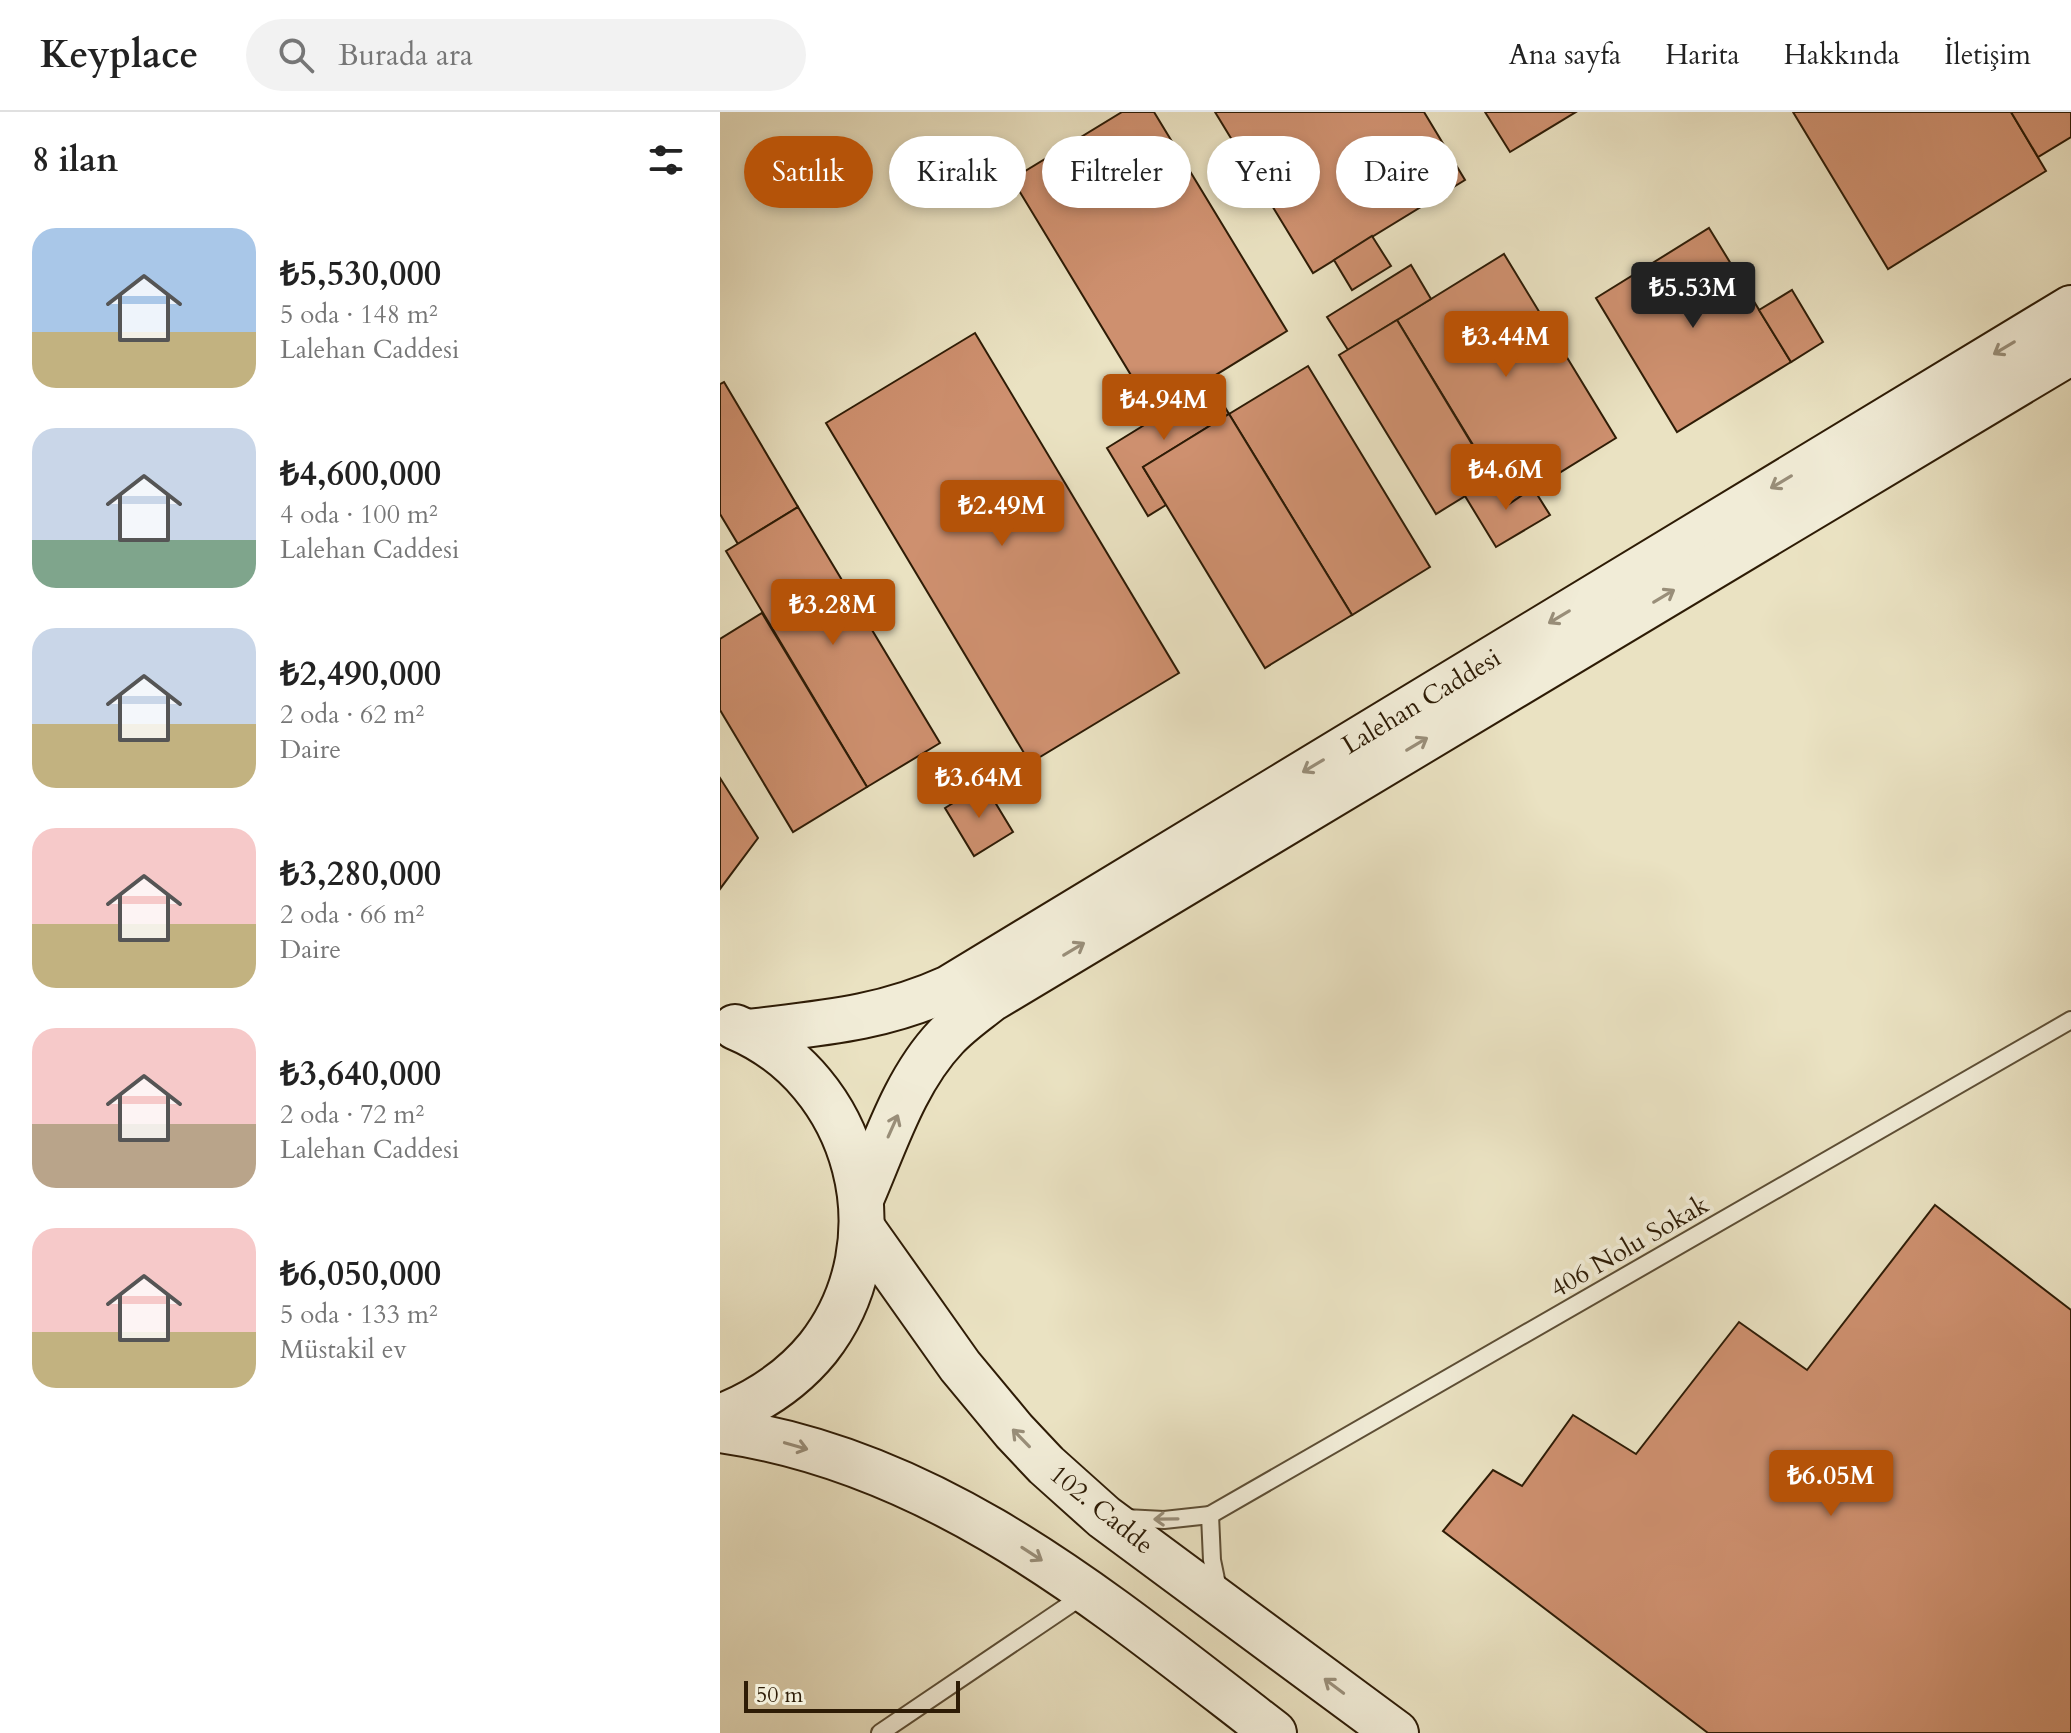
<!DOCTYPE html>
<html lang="tr">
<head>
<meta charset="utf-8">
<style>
	body { margin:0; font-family:Cardo,serif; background:#f2f2f2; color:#222; height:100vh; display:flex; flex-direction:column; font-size:30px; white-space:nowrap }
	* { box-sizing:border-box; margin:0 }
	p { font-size:26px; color:#767676 }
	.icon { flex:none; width:44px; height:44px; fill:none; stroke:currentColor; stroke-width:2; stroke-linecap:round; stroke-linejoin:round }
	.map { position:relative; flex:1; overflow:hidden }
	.panel { display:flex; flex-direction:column; background:#fff; width:720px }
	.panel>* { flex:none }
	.banner { position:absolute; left:24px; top:24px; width:760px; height:72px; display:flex; gap:16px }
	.scale { position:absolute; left:24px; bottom:20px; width:216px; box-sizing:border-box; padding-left:8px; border:4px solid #2e1c06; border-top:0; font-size:22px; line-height:28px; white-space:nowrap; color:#2e1c06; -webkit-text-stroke:6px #f1ecd7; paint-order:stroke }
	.price { position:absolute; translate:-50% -68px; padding:0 18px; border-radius:8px; background:#b45309; color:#fff; font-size:26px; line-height:52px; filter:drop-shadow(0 2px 4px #0008) }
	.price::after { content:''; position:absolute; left:50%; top:48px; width:24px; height:18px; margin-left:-12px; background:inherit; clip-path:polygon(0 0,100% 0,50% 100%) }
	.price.selected { background:#222; color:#fff }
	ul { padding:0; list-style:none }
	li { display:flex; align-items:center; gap:24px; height:200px; padding:0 32px }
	li span { display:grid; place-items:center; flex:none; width:224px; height:160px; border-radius:24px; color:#555 }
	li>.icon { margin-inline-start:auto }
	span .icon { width:96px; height:96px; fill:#fffc; stroke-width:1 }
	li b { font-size:34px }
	h2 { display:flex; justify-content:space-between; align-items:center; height:96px; padding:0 32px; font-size:34px }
	.tag { padding:0 28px; border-radius:36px; background:#fff; box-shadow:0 4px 12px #0003; font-size:28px; line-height:72px }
	.tag.selected { background:#b45309; color:#fff }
	header { display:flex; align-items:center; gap:48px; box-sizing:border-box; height:112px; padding:0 40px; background:#fff; border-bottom:2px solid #e0e0e0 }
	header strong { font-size:38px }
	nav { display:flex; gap:44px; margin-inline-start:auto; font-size:28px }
	.search { width:560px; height:72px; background:#f2f2f2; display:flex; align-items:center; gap:20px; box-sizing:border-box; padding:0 28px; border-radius:44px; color:#767676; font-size:30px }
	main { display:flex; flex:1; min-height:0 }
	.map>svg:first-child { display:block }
	.building { fill:#ce906f; stroke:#2e1c06; stroke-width:2 }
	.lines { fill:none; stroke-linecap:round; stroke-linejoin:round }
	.lane-casing { stroke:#5d4e35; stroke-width:20 }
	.secondary-casing { stroke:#2e1c06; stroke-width:48 }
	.lane { stroke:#f1ecd7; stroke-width:16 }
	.secondary { stroke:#f1ecd7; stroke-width:44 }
	.oneway { stroke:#998e79 }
	.labels { text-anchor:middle; stroke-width:8; stroke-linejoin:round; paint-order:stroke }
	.street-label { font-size:26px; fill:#2e1c06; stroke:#f1ecd7 }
</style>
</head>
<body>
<header>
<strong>Keyplace</strong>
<div class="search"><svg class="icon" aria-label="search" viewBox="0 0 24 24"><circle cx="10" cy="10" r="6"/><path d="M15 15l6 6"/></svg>Burada ara</div>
<nav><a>Ana sayfa</a><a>Harita</a><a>Hakkında</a><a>İletişim</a></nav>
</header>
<main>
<section class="panel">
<h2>8 ilan<svg class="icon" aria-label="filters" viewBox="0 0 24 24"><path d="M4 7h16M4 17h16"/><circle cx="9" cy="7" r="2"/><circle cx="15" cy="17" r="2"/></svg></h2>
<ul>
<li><span style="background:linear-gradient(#a9c7e8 65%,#c2b280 0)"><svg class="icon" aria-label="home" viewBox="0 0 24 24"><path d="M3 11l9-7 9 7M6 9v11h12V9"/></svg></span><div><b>₺5,530,000</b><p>5 oda · 148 m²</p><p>Lalehan Caddesi</p></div></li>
<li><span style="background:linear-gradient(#c9d6e8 70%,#7fa58c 0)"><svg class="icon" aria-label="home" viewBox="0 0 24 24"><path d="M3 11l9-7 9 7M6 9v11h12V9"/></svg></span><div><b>₺4,600,000</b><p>4 oda · 100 m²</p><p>Lalehan Caddesi</p></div></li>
<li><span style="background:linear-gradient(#c9d6e8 60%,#c2b280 0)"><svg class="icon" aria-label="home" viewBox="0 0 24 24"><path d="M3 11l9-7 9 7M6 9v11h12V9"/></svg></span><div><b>₺2,490,000</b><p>2 oda · 62 m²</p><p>Daire</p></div></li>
<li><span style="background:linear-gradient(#f6c9c9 60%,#c2b280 0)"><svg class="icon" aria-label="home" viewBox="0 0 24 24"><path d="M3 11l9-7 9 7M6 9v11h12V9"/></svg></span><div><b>₺3,280,000</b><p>2 oda · 66 m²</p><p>Daire</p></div></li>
<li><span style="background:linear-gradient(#f6c9c9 60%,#b9a48a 0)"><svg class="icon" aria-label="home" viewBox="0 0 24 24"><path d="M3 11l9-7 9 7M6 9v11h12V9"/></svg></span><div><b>₺3,640,000</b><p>2 oda · 72 m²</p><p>Lalehan Caddesi</p></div></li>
<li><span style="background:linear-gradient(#f6c9c9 65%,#c2b280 0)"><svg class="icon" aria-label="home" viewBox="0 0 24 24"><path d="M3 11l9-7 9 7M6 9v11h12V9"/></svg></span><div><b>₺6,050,000</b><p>5 oda · 133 m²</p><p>Müstakil ev</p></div></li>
</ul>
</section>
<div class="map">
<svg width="1351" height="1621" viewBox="0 0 1351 1621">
	<rect width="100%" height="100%" fill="#eae2c2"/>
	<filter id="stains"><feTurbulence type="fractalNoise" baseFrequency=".0025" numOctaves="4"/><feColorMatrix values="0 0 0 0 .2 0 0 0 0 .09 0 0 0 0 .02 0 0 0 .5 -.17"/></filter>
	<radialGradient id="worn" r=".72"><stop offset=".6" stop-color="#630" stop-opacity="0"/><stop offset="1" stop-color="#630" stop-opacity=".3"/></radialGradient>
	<!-- building -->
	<g class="building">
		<path d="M402 0H434L567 219 434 301 292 67Z"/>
		<path d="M495 0H704L745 68 593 161Z"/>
		<path d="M765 0H856L790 40Z"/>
		<path d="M1073 0H1291L1326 59 1168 157Z"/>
		<path d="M1291 0H1351V25L1318 45Z"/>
		<path d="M989 116 1071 250 957 320 876 186Z"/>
		<path d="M652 124 671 154 632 178 614 148Z"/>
		<path d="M784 142 896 326 789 392 677 208Z"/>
		<path d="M691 153 711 187 628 238 607 205Z"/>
		<path d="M1072 178 1103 230 1071 250 1039 198Z"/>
		<path d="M677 208 773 367 716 402 619 243Z"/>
		<path d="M255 221 459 561 310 651 106 311Z"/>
		<path d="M588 254 710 455 632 503 509 302Z"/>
		<path d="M4 270 78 395 18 432 0 402V272Z"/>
		<path d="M491 272 509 302 423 355 446 393 428 404 387 336Z"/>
		<path d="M509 302 632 503 545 556 423 355Z"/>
		<path d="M773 367 789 392 813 376 830 403 776 435 745 384Z"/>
		<path d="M78 395 220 631 147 675 6 439Z"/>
		<path d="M42 501 147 675 73 720 0 598V527Z"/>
		<path d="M0 666 38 726 0 777Z"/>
		<path d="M264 672 293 720 254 744 225 696Z"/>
		<path d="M1215 1093 1351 1198V1621H988L723 1419 773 1358 802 1374 853 1303 916 1342 1019 1210 1087 1258Z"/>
	</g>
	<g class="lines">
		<defs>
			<g id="lane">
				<path d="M490 1403 1351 908"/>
				<path d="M405 1406 444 1408 490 1403 492 1448 498 1477"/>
				<path d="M160 1621 364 1483"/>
			</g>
			<g id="secondary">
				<path d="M28 920C101 911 161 907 229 876L1351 196"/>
				<path d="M142 1085C165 1032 185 968 226 925 239 911 255 900 270 888L1351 240"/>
				<path d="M143 1117 240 1254 294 1319 326 1353 384 1405 676 1621"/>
				<path d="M0 1305C38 1290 72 1268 98 1236 182 1129 139 967 15 915"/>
				<path d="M0 1318C219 1349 385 1491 554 1621"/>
			</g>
		</defs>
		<!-- lane casing -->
		<use href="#lane" class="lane-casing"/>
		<!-- secondary casing -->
		<use href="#secondary" class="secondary-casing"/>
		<!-- lane -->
		<use href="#lane" class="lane"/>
		<!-- secondary -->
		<use href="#secondary" class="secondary"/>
	</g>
	<!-- one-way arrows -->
	<defs><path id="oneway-shaft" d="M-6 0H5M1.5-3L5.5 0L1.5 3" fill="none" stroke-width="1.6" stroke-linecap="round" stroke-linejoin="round" transform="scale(2)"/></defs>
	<g class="oneway">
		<use href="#oneway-shaft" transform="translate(1284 236) rotate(149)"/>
		<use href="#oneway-shaft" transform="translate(1061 370) rotate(149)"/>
		<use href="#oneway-shaft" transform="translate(944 484) rotate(-31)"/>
		<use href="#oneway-shaft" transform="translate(839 505) rotate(149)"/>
		<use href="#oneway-shaft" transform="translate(697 632) rotate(-31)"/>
		<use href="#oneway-shaft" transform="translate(593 654) rotate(149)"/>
		<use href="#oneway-shaft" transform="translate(354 837) rotate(-31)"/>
		<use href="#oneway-shaft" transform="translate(173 1014) rotate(-66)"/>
		<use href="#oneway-shaft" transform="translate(301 1326) rotate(-134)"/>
		<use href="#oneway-shaft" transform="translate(76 1334) rotate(16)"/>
		<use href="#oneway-shaft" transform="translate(446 1407) rotate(179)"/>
		<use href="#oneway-shaft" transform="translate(312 1442) rotate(33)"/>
		<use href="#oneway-shaft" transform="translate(614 1574) rotate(-143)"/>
	</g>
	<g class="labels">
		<!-- street labels -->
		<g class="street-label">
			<text transform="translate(701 589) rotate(-31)" y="9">Lalehan Caddesi</text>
			<text transform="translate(909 1134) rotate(-30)" y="9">406 Nolu Sokak</text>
			<text transform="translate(382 1397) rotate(39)" y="9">102. Cadde</text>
		</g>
	</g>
	<rect width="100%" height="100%" filter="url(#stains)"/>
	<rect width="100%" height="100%" fill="url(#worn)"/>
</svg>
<div class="scale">50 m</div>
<b class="price selected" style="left:973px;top:218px">₺5.53M</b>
<b class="price" style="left:786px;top:267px">₺3.44M</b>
<b class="price" style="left:444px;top:330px">₺4.94M</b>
<b class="price" style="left:786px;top:400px">₺4.6M</b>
<b class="price" style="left:282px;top:436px">₺2.49M</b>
<b class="price" style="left:113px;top:535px">₺3.28M</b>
<b class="price" style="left:259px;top:708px">₺3.64M</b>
<b class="price" style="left:1111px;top:1406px">₺6.05M</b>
<div class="banner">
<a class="tag selected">Satılık</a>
<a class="tag">Kiralık</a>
<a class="tag">Filtreler</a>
<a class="tag">Yeni</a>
<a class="tag">Daire</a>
</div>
</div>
</main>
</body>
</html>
